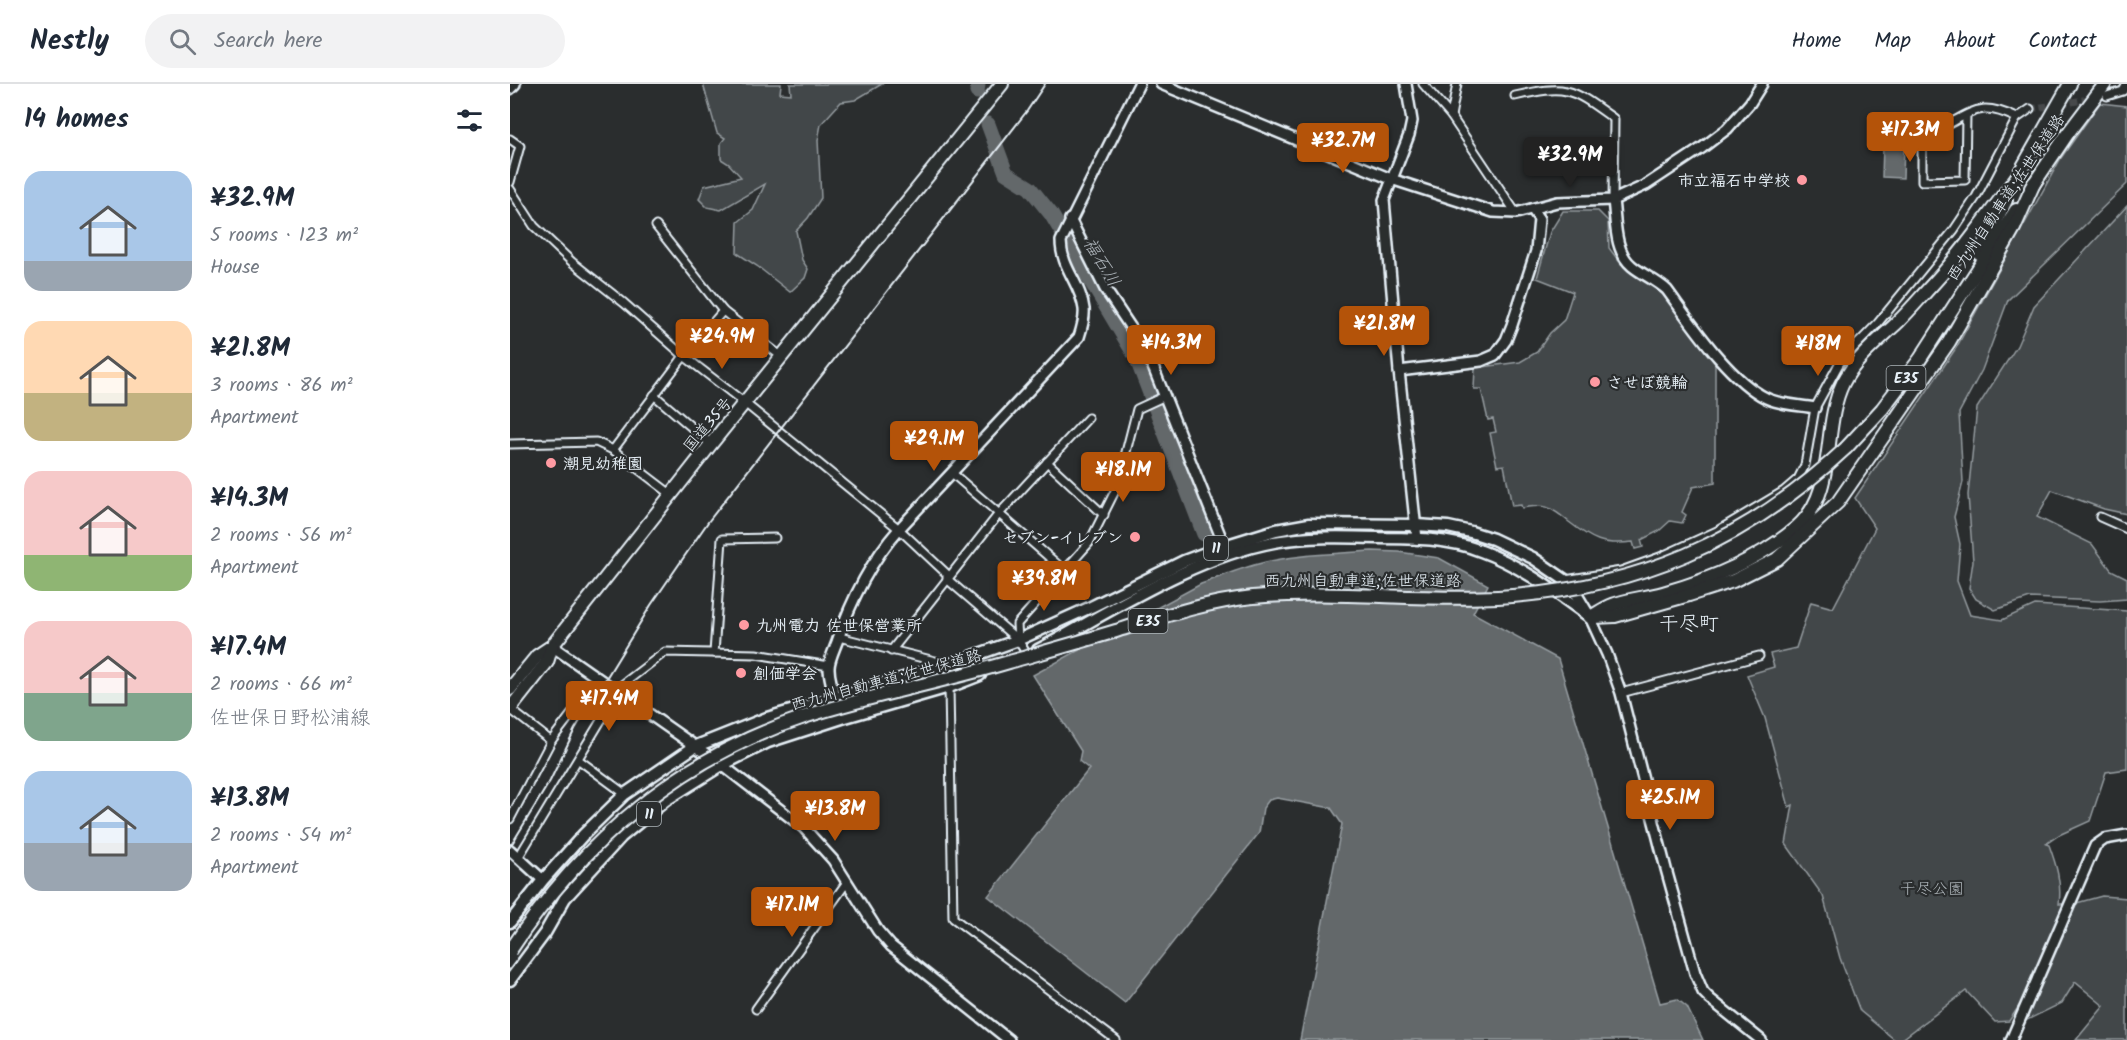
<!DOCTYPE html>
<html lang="en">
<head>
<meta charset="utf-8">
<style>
	body { margin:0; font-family:Kalam,"Klee One",sans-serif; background:#f2f2f3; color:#1f2937; height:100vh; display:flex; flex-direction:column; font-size:22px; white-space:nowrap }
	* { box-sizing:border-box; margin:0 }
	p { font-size:20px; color:#747a83 }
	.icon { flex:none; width:33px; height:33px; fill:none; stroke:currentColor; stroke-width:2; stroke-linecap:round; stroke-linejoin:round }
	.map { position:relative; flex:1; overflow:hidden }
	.panel { display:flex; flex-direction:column; background:#fff; width:510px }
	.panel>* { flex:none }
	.price { position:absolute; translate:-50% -51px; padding:0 14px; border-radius:6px; background:#b45309; color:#fff; font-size:20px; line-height:39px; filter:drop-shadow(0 2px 3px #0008) }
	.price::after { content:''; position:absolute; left:50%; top:36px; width:18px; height:14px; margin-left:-9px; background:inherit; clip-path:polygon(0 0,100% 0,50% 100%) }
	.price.selected { background:#222; color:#fff }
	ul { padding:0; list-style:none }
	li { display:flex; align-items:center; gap:18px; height:150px; padding:0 24px }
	li span { display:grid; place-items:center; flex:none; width:168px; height:120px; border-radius:18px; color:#555 }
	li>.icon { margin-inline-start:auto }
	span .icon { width:72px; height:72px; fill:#fffc; stroke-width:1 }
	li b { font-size:26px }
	h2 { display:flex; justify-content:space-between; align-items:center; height:72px; padding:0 24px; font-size:26px }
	header { display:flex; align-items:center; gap:36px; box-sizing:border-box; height:84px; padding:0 30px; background:#fff; border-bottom:2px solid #e0e1e3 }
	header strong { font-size:28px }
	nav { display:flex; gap:33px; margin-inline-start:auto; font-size:21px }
	.search { width:420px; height:54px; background:#f2f2f3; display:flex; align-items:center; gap:15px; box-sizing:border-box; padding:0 21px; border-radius:33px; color:#747a83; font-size:22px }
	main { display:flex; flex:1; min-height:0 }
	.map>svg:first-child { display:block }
	.green { fill:#424648; stroke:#959ca0; stroke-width:1.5 }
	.water { fill:#63686b; stroke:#989fa3; stroke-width:1.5 }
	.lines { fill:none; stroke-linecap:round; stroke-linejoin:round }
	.river { stroke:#63686b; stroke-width:15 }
	.street-tunnel { stroke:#464a4c; stroke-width:7; stroke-dasharray:7 3.5; stroke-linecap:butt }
	.street-casing { stroke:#e8f1f8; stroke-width:11 }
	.secondary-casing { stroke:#e8f1f8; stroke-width:14 }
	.primary-casing { stroke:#e8f1f8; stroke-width:15 }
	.highway-casing { stroke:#e8f1f8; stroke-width:16 }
	.street { stroke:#2a2d2e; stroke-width:7 }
	.secondary { stroke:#2a2d2e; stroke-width:9 }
	.primary { stroke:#2a2d2e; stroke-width:10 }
	.highway { stroke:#2a2d2e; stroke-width:12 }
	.rail { stroke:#e8f1f8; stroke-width:2 }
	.highway-bridge-casing { stroke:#e8f1f8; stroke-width:16; stroke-linecap:butt }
	.highway-bridge { stroke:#2a2d2e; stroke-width:12 }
	.poi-dot { fill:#ff9aa2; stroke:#2a2d2e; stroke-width:2 }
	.labels { text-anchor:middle; stroke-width:4.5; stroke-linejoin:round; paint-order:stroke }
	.shield { fill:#2a2d2e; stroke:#afb6bb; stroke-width:1.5 }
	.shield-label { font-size:15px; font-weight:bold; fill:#e8f1f8 }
	.poi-label { font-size:16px; font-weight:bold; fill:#e8f1f8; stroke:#2a2d2e; text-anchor:start }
	.street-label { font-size:16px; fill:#e8f1f8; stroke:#2a2d2e }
	.park-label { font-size:16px; fill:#aeb5ba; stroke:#2a2d2e }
	.water-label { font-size:18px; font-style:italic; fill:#acb3b9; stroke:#2a2d2e }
	.quarter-label { font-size:20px; fill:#e8f1f8; stroke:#2a2d2e }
</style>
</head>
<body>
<header>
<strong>Nestly</strong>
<div class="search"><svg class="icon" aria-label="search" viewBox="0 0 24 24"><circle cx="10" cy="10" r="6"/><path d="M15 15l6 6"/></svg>Search here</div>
<nav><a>Home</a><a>Map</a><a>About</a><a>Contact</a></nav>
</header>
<main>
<section class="panel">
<h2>14 homes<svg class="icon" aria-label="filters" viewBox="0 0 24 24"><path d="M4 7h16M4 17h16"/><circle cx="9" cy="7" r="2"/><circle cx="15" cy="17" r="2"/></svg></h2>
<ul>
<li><span style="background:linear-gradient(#a9c7e8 75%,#9aa5b1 0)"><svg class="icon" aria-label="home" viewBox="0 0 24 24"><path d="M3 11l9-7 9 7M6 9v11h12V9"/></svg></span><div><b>¥32.9M</b><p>5 rooms · 123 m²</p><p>House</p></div></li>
<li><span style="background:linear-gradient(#ffd9b3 60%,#c2b280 0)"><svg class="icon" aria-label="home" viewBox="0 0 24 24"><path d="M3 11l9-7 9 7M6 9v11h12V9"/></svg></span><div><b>¥21.8M</b><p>3 rooms · 86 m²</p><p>Apartment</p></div></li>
<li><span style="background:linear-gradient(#f6c9c9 70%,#8fb573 0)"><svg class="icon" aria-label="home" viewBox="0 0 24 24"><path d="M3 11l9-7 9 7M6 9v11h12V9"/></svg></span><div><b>¥14.3M</b><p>2 rooms · 56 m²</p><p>Apartment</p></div></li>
<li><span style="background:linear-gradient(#f6c9c9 60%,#7fa58c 0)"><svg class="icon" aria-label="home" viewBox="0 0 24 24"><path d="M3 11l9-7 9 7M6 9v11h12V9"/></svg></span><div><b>¥17.4M</b><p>2 rooms · 66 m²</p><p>佐世保日野松浦線</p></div></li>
<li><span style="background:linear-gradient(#a9c7e8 60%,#9aa5b1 0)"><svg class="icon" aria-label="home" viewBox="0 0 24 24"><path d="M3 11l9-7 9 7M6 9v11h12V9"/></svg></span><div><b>¥13.8M</b><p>2 rooms · 54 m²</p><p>Apartment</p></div></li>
</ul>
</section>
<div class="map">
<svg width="1617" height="956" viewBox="0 0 1617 956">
	<rect width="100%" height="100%" fill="#2a2d2e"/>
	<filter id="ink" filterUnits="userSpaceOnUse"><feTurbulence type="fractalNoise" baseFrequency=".0167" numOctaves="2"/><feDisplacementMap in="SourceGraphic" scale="12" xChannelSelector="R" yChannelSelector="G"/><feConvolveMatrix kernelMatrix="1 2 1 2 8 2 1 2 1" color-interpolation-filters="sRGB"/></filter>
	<g filter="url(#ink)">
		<!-- green -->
		<g class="green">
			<path d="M193 0H271L270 9 281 10 280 0H372L345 16 331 18 311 40 308 56 311 114 298 134 286 147 292 176 298 185 295 194 280 208 247 182 227 169 228 138 243 126 255 100 211 126 197 123 189 115 194 102 231 93 219 80 211 75V59L215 54 207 49Z"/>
			<path d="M1590 19 1617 22V100L1498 216 1472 286 1449 329 1453 398 1444 433 1450 460 1447 497 1460 531 1492 536 1525 521 1617 527V685L1596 688 1580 737 1549 751 1536 760 1539 761C1546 780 1552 799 1549 820H1563L1592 812 1617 814V956H1566L1594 922 1565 898 1552 919 1515 937 1525 912 1509 922 1499 937 1485 938 1456 907 1391 956H1385L1350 927 1330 874 1313 812 1276 760 1283 721 1279 723 1255 634 1237 591 1264 583 1260 570 1286 564 1301 518 1323 524 1365 444 1345 414 1446 264 1551 74Z"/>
			<path d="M1617 122V430L1594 425 1542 406 1527 433 1582 460 1601 486 1617 494V515L1590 517 1520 514 1485 526 1466 515 1459 504 1463 477 1458 411 1467 324 1507 262 1524 222Z"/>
			<path d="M1053 127H1088L1098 137 1099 164 1111 180 1144 200 1156 211 1205 275V399L1183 403 1172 428 1176 431 1172 439 1160 437 1149 447 1131 456 1133 463 1125 465 1123 458C1093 462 1082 456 1059 438 1052 432 1045 426 1036 423 1029 421 1020 423 1012 424L1011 421 1002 422 994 381 987 382 980 349 986 348 983 335 978 336 971 305H964L965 284 1010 278 1027 268 1040 249 1054 236 1063 208 1027 194 1040 148Z"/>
		</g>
		<!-- water -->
		<g class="water">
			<path d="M1373 61 1394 62 1393 94 1372 93Z"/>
			<path d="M862 467 889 468 929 474 978 501 963 529 1048 575 1150 919 1167 915 1177 923 1193 956H790L832 740 821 724 767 714 759 716 753 724 749 749 615 919 478 812 579 685 569 677 571 667 523 591 691 500C710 493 728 485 748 480 785 470 824 470 862 467Z"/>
		</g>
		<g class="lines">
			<!-- river -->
			<g class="river">
				<path d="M467 8 468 0"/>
				<path d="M478 40 496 89 520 104 541 130 626 273 694 450"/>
			</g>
			<!-- street-tunnel -->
			<path class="street-tunnel" d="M1520 25 1597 12"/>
			<defs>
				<g id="street">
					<path d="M913 0 941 32 1006 129"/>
					<path d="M1005 12C1058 0 1061 4 1104 35L1103 116"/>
					<path d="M1597 12 1613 7 1617 0"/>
					<path d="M1456 31 1455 96 1412 97V49C1421 49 1427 46 1435 42 1467 25 1472 18 1507 34"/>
					<path d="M941 32 947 0"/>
					<path d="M0 55 10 62 0 98"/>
					<path d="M0 105 24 142 62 178 114 219 174 272 236 320 389 445 437 490V495L508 556"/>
					<path d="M146 142 213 227 272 273"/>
					<path d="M144 311 201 360"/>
					<path d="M0 360 86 358 103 366 162 411"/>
					<path d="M103 366 174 272 213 227"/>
					<path d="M537 378 594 431"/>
					<path d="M442 389 555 487"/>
					<path d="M1590 433 1617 445"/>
					<path d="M1055 496 1111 487 1150 473 1207 447 1274 407 1288 395 1295 381 1305 324 1330 278 1368 239 1444 146 1466 113 1507 34 1520 25"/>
					<path d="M329 553 437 580"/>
					<path d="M381 567 488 431 578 334"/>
					<path d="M204 569 212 455 265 454"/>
					<path d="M518 572 508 556 507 540 579 459 607 403 627 325 655 312"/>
					<path d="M439 603 443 834 606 956"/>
					<path d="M1111 609 1249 572"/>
					<path d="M41 657 89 594"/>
					<path d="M69 676 115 710"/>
					<path d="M0 735 41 657 0 625"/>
					<path d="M8 774 113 600 155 568 246 570 319 582"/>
					<path d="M246 925 337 798"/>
				</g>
				<g id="secondary">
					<path d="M651 0 881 95 983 128 1006 129 1047 118 1103 116 1136 101 1192 64 1217 45 1240 19 1252 0"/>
					<path d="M896 0 902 37 899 51 874 116 889 287 907 455"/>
					<path d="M0 5 5 0"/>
					<path d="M1103 116C1106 138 1104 167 1122 182 1133 191 1146 196 1157 206 1182 240 1218 295 1256 314 1270 321 1290 321 1305 324"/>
					<path d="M560 135 595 205 637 268 716 466"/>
					<path d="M889 287 971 277 985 271 996 256 1002 241 1026 167 1029 135 1022 125"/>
					<path d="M1080 533 1097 570 1111 609 1156 785 1185 889 1193 908 1200 915 1251 956"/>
					<path d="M42 562 212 681 294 744 323 776 368 847 381 862 499 956"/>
					<path d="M328 620C324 609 319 596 319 584 319 576 324 566 327 558 341 516 360 478 389 445L569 253C572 244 575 234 574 225 571 200 551 184 551 157L629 0"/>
					<path d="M0 766 33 796"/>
					<path d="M1501 956 1585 762 1595 755 1617 751"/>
				</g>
				<g id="primary">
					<path d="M528 566C600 528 683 473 764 458 797 452 834 453 868 454 903 454 938 454 971 467 1012 482 1045 508 1080 533"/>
					<path d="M0 838 33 796 74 750 115 710 184 663 257 634 438 581 508 556 581 523 674 477 714 462 766 446 799 440 906 441 938 443 961 448 983 455 1023 474 1055 496 1066 510 1078 530"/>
					<path d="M0 896 35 849 55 814 111 753 156 716 212 681 258 658 332 634 439 603 470 591"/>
				</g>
				<g id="highway">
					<path d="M1506 95 1560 0"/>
					<path d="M1521 104 1558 49 1595 0"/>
					<path d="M1469 170 1496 116"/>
					<path d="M1336 364 1372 325 1410 275 1506 126"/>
					<path d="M1080 533C1086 530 1093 525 1100 522 1116 515 1136 514 1153 509 1199 496 1250 475 1287 443 1328 407 1311 344 1333 299 1345 275 1369 256 1388 238 1400 226 1411 213 1422 201 1454 167 1481 127 1509 90"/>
					<path d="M1084 533 1105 532 1179 511 1223 497 1267 475 1328 418 1439 258 1504 144 1524 99"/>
					<path d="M0 605 27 572 42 562 201 360 492 0"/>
					<path d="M0 625 37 578 42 562"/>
				</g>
			</defs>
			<!-- street casing -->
			<use href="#street" class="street-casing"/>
			<!-- secondary casing -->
			<use href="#secondary" class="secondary-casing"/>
			<!-- primary casing -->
			<use href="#primary" class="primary-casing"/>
			<!-- highway casing -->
			<use href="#highway" class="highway-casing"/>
			<!-- street -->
			<use href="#street" class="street"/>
			<!-- secondary -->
			<use href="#secondary" class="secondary"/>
			<!-- primary -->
			<use href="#primary" class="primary"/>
			<!-- highway -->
			<use href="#highway" class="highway"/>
			<!-- rail -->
			<path class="rail" d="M0 763 40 697 65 645 141 521 198 438 517 27 535 0"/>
			<defs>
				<path id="highway-bridge" d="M0 867C72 757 171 673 297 632 363 611 432 598 499 578 534 568 570 558 606 547 651 533 696 518 743 513 825 506 906 517 988 513 1126 505 1236 458 1336 364"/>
			</defs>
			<!-- highway-bridge casing -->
			<use href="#highway-bridge" class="highway-bridge-casing"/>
			<!-- highway-bridge -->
			<use href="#highway-bridge" class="highway-bridge"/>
		</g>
	</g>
	<!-- markers -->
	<g class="poi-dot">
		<circle cx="1292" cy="96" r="6"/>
		<circle cx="1085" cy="298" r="6"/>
		<circle cx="41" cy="379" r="6"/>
		<circle cx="625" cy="453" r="6"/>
		<circle cx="234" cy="541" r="6"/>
		<circle cx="231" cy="589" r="6"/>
	</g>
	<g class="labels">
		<!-- shield labels -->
		<g class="shield">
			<rect x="1376.5" y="282" width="39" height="24" rx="4.5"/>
			<rect x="694" y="452" width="24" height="24" rx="4.5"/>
			<rect x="618.5" y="525" width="39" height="24" rx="4.5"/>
			<rect x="127" y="718" width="24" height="24" rx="4.5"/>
		</g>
		<g class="shield-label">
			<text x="1396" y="299">E35</text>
			<text x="706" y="469">11</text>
			<text x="638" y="542">E35</text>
			<text x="139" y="735">11</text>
		</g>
		<!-- poi labels -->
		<g class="poi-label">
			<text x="1280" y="102" text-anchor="end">市立福石中学校</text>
			<text x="1097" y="304">させぼ競輪</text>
			<text x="53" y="385">潮見幼稚園</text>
			<text x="613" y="459" text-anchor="end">セブン-イレブン</text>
			<text x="246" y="547">九州電力 佐世保営業所</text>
			<text x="243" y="595">創価学会</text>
		</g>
		<!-- street labels -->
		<g class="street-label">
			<text transform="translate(1495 113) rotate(-56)" y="6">西九州自動車道;佐世保道路</text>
			<text transform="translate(197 340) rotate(-50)" y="6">国道35号</text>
			<text x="853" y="502">西九州自動車道;佐世保道路</text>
			<text transform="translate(376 595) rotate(-15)" y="6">西九州自動車道;佐世保道路</text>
		</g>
		<!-- park labels -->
		<g class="park-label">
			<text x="1422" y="810">干尽公園</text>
		</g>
		<!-- water labels -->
		<g class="water-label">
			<text transform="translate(592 178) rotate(59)" y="6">福石川</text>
		</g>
		<!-- quarter labels -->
		<g class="quarter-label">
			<text x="1179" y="546">干尽町</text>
		</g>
	</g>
</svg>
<b class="price" style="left:1400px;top:79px">¥17.3M</b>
<b class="price" style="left:833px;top:90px">¥32.7M</b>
<b class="price selected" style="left:1060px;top:104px">¥32.9M</b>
<b class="price" style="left:874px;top:273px">¥21.8M</b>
<b class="price" style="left:212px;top:286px">¥24.9M</b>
<b class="price" style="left:661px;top:292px">¥14.3M</b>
<b class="price" style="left:1308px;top:293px">¥18M</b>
<b class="price" style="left:424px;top:388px">¥29.1M</b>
<b class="price" style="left:613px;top:419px">¥18.1M</b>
<b class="price" style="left:534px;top:528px">¥39.8M</b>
<b class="price" style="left:99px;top:648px">¥17.4M</b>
<b class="price" style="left:1160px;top:747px">¥25.1M</b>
<b class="price" style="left:325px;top:758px">¥13.8M</b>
<b class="price" style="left:282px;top:854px">¥17.1M</b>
</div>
</main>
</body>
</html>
